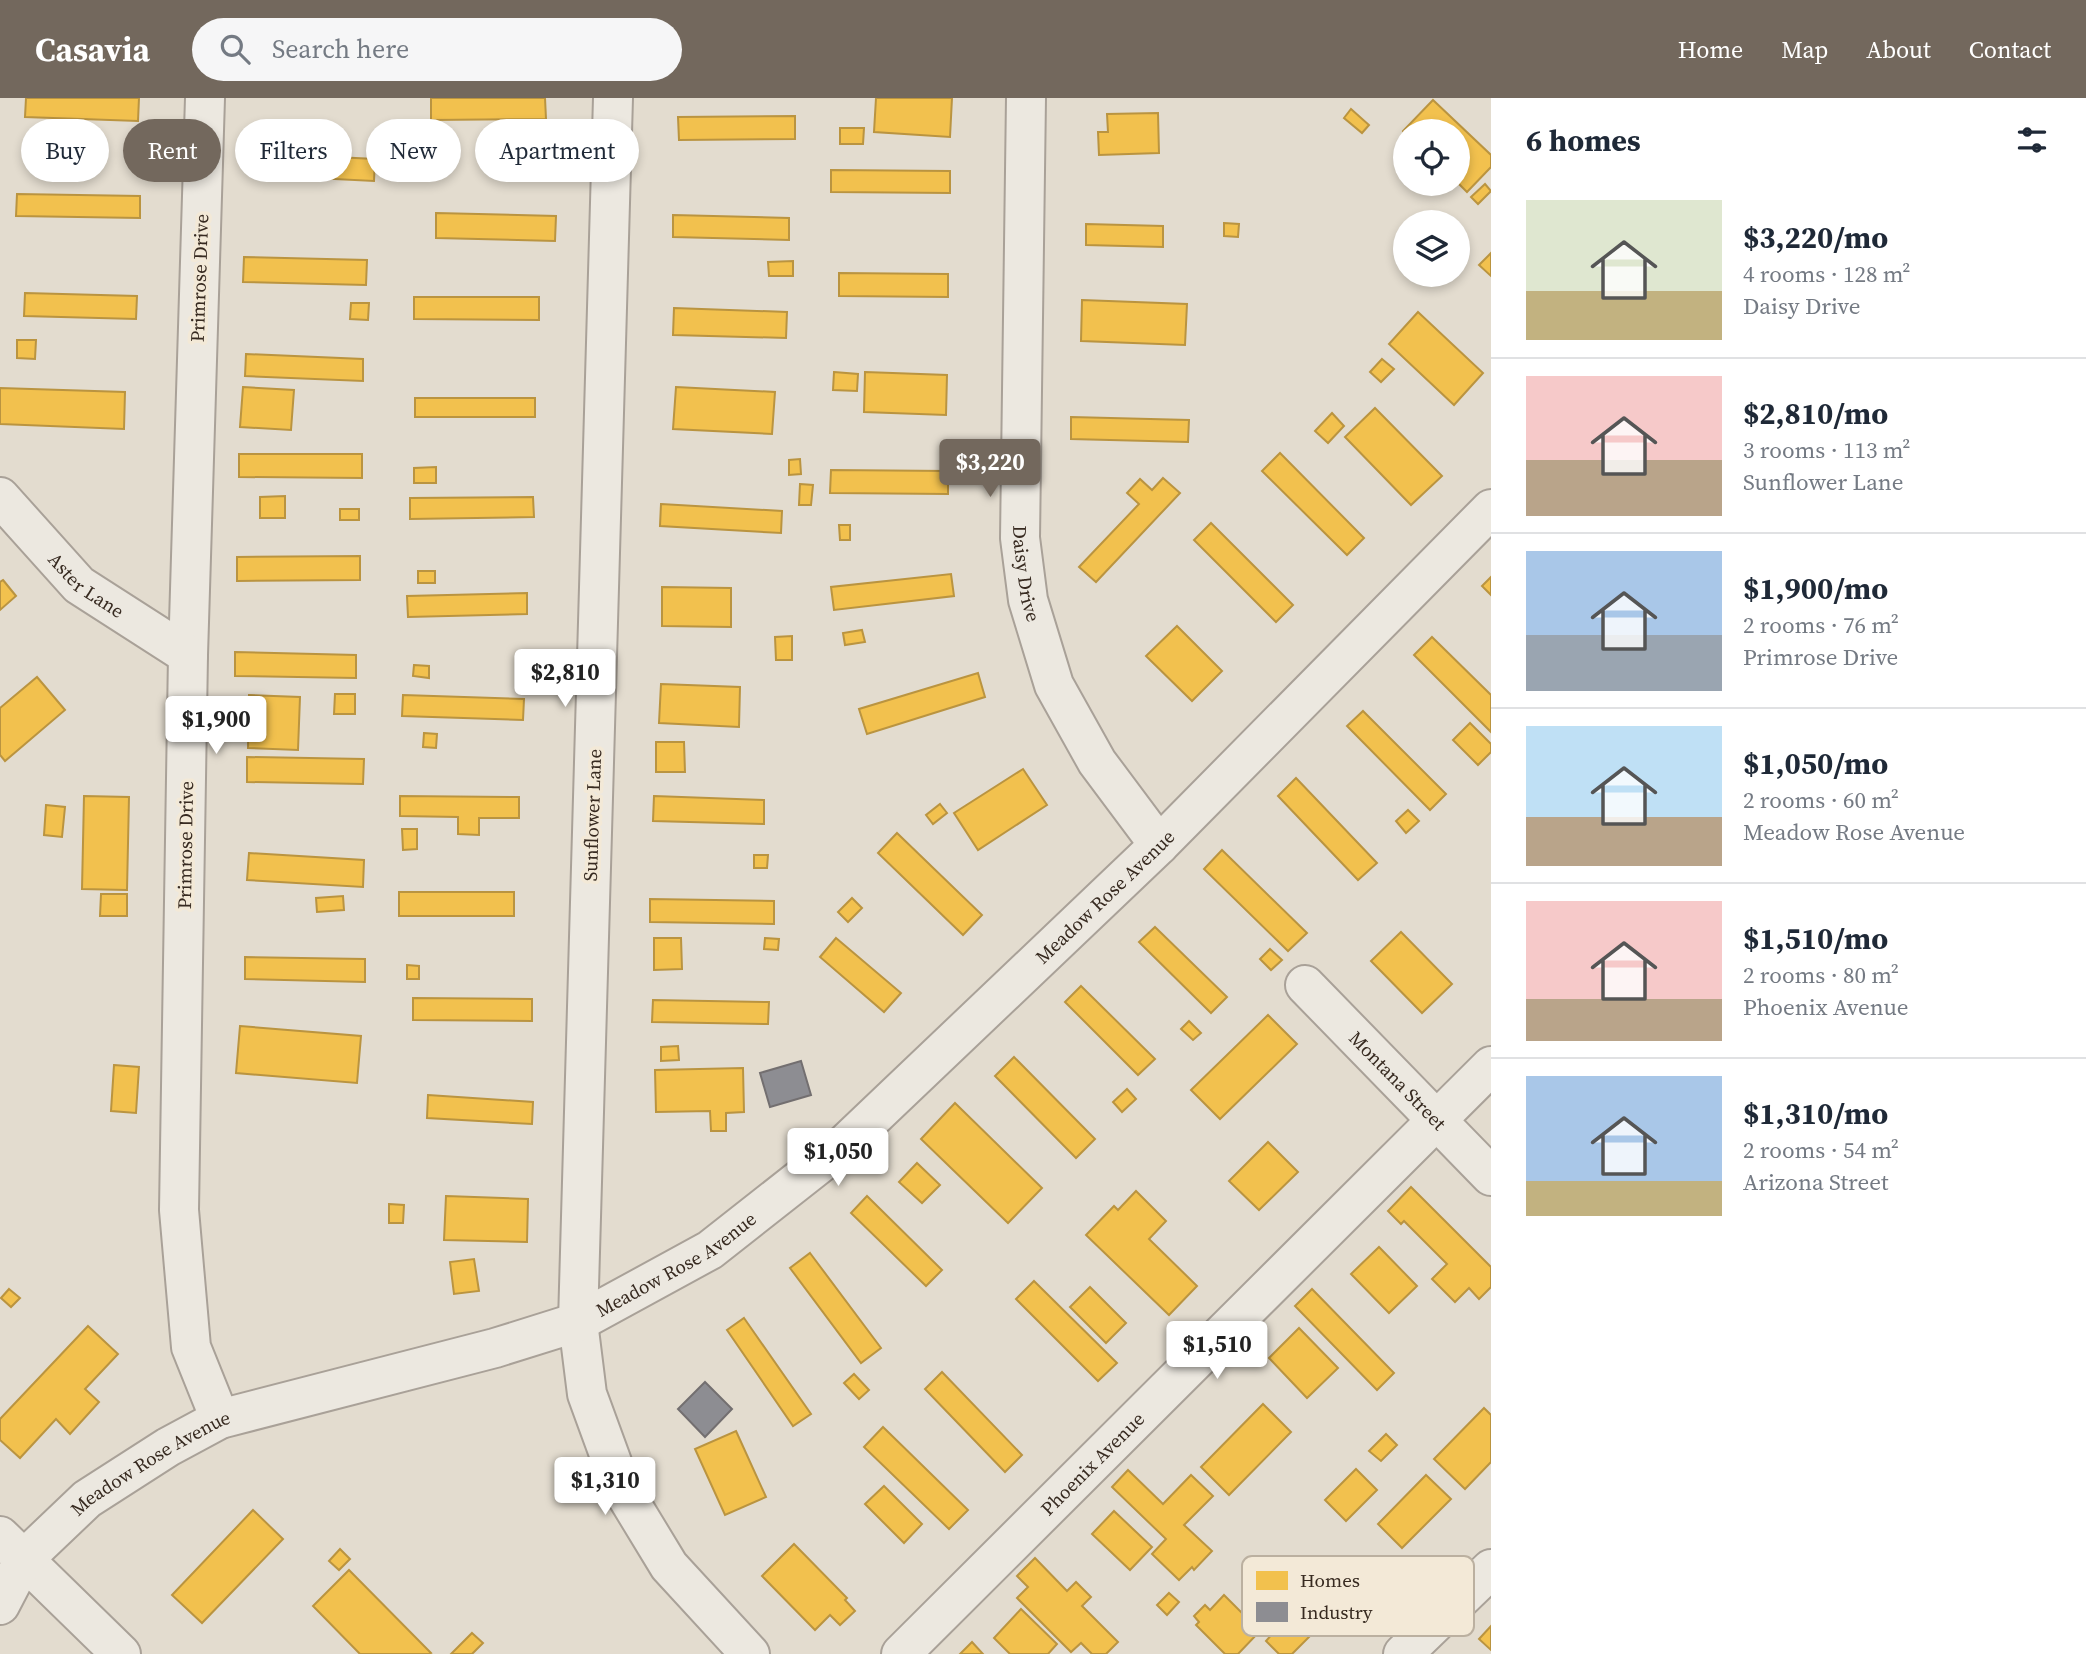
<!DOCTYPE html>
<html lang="en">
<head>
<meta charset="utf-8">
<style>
	body { margin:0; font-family:"Source Serif 4",serif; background:#f6f6f7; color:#1f2937; height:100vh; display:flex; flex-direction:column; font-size:26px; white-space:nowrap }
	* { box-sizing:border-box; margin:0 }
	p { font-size:23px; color:#747a83 }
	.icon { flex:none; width:38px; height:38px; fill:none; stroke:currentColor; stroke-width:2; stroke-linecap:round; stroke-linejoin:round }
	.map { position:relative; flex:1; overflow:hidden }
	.sheet { display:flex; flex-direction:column; background:#fff; width:595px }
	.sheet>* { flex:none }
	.guide { position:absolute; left:21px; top:21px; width:665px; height:63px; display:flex; gap:14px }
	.tools { position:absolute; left:1393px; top:21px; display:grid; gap:14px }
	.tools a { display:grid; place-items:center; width:77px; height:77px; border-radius:50%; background:#fff; box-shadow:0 4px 10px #0003; font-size:35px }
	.price { position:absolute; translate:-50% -60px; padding:0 16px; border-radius:7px; background:#fff; color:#222; font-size:23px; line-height:46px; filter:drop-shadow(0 2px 4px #0008) }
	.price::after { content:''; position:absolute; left:50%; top:42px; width:21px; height:16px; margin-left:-10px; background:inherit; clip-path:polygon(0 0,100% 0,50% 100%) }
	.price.current { background:#73685d; color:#fff }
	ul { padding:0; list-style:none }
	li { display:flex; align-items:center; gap:21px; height:175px; padding:0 35px }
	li+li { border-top:2px solid #e0e1e3 }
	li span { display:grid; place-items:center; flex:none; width:196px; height:140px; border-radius:0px; color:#555 }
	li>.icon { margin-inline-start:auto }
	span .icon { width:84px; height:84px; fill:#fffc; stroke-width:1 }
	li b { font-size:30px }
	h2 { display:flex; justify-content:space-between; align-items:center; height:84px; padding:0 35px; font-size:30px }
	.pill { padding:0 24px; border-radius:32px; background:#fff; box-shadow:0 4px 10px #0003; font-size:24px; line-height:63px }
	.pill.current { background:#73685d; color:#fff }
	header { display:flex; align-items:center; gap:42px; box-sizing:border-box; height:98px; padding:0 35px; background:#73685d; color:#fff }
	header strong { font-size:33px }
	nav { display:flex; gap:38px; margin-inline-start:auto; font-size:24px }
	.search { width:490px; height:63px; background:#f6f6f7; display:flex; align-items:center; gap:18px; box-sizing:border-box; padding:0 24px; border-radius:38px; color:#747a83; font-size:26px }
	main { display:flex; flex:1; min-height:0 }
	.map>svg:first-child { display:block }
	.homes { fill:#f2c14e; stroke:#ba9440; stroke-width:2 }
	.industry { fill:#8d8d92; stroke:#736f70; stroke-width:2 }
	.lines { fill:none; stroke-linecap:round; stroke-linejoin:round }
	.minor-casing { stroke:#a9a198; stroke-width:42 }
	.minor { stroke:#ece8e0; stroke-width:38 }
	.labels { text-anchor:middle; stroke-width:7; stroke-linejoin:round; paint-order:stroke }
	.street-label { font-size:19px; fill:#372a20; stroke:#f3e9d7 }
	.key { fill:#f3e9d7; stroke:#bbb0a0; stroke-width:2 }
	.key-label { font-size:19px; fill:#372a20 }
</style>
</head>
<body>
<header>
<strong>Casavia</strong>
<div class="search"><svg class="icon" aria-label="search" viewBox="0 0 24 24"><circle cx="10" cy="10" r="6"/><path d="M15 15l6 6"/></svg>Search here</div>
<nav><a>Home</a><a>Map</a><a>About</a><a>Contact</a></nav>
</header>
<main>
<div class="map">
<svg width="1491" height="1556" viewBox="0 0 1491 1556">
	<rect width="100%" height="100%" fill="#e3dccf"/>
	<!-- homes -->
	<g class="homes">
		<path d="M26 0H139L138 23 25 19Z"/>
		<path d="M431 0H545L546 21 431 22Z"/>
		<path d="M876 0H952L950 39 874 34Z"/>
		<path d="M1433 2 1491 57V69L1467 94 1458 85V33H1405V36L1403 33Z"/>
		<path d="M1351 11 1369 27 1362 35 1344 20Z"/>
		<path d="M1158 15 1159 55 1099 57 1098 34H1108L1107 16Z"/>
		<path d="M795 18V41L679 42 678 19Z"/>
		<path d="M840 30H864L863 46H840Z"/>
		<path d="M253 55 375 61 374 83 252 77Z"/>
		<path d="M831 72 950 73V95L831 94Z"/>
		<path d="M1485 86 1491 93 1478 106 1471 99Z"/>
		<path d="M17 96 140 98V120L16 118Z"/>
		<path d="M436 115 556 118 555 143 436 140Z"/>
		<path d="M673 117 789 120V142L673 139Z"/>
		<path d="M1224 125 1239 126 1238 139 1224 138Z"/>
		<path d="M1086 126 1163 128V149L1086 147Z"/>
		<path d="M1491 155V178L1479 167Z"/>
		<path d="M244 159 367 162 366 187 243 184Z"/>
		<path d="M793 163V178H769L768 164Z"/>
		<path d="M839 175 948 176V199L839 198Z"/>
		<path d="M25 195 137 198 136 221 24 218Z"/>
		<path d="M414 199H539V222L414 221Z"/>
		<path d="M1082 202 1187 206 1185 247 1081 243Z"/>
		<path d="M351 205H369L368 222 350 221Z"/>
		<path d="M674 210 787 214 786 240 673 237Z"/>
		<path d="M1418 214 1483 275 1454 307 1389 246Z"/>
		<path d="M17 242H36L35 261 17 260Z"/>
		<path d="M246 256 363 261V283L245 278Z"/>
		<path d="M1382 261 1394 271 1381 284 1370 274Z"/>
		<path d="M834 274 858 276 857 293 833 292Z"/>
		<path d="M865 274 947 277 946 317 864 314Z"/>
		<path d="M243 289 294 292 291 332 240 329Z"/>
		<path d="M676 289 775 294 772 336 673 331Z"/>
		<path d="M0 290 125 294 124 331 0 326Z"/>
		<rect x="415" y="300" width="120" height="19"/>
		<path d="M1375 310 1442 378 1411 407 1345 339Z"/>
		<path d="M1332 315 1344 328 1328 345 1315 333Z"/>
		<path d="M1071 319 1189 322 1188 344 1071 341Z"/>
		<path d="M1280 355 1364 440 1347 457 1262 373Z"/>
		<path d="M239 356H362V380L239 379Z"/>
		<path d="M800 361 801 376 789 377V362Z"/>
		<path d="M436 369V385H414V370Z"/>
		<path d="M831 372 948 373V396L830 395Z"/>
		<path d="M1163 380 1180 395 1096 484 1079 469 1139 406 1127 395 1140 381 1152 392Z"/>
		<path d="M800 386 813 387 811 407H799Z"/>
		<path d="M285 398V420H260V399Z"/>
		<path d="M533 399 534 419 410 421V400Z"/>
		<path d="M661 406 782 413 781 435 660 428Z"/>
		<rect x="340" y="411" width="19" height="11"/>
		<path d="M1211 425 1293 507 1276 524 1194 442Z"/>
		<path d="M839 427H850V442H840Z"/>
		<path d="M360 458V482L237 483V459Z"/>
		<rect x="418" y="473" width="17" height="12"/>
		<path d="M951 476 954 498 834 512 831 489Z"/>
		<path d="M1491 479V497L1482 488Z"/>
		<path d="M3 482 16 498 0 512V484Z"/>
		<path d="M662 489 731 490V529L662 528Z"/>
		<path d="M527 495V516L408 519 407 498Z"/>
		<path d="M1177 528 1222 573 1192 603 1146 558Z"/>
		<path d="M862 532 865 544 845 547 843 535Z"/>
		<path d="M792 538V562H776L775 539Z"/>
		<path d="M1432 539 1491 597V634L1414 557Z"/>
		<path d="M235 554 356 557V580L235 578Z"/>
		<path d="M414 567 429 568V580L413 578Z"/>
		<path d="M978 575 985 599 867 636 859 611Z"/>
		<path d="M37 579 65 612 5 663 0 657V610Z"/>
		<path d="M661 586 740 589 739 629 659 625Z"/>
		<path d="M335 596H355V616H334Z"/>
		<path d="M249 597 300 599 298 652 248 650Z"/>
		<path d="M403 597 524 601 523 622 402 618Z"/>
		<path d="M1363 613 1446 696 1430 712 1347 628Z"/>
		<path d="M1470 625 1491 646V654L1478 667 1453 642Z"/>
		<path d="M424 635 437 636 436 650 423 649Z"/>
		<path d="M656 644H684L685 674H656Z"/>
		<path d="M247 659 364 661 363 686 247 684Z"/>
		<path d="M1023 671 1047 707 978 752 954 715Z"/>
		<path d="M1296 680 1377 765 1358 782 1278 698Z"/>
		<path d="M84 698 129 699 127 792 82 791Z"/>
		<path d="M400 698 519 699V720H479V737L458 736V719L400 718Z"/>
		<path d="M654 698 764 702V726L653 723Z"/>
		<path d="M940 706 947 715 933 726 926 717Z"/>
		<path d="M46 707 65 709 62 739 44 737Z"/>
		<path d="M1408 712 1419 723 1406 735 1396 723Z"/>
		<path d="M402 731H417V751L403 752Z"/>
		<path d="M897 735 982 817 963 837 878 755Z"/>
		<path d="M1222 752 1307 835 1288 853 1204 771Z"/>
		<path d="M249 755 364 762 363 789 247 782Z"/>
		<path d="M754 757H768L767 770H754Z"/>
		<rect x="399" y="794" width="115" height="24"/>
		<path d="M101 796H127V818H100Z"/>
		<path d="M343 798 344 812 317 814 316 800Z"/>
		<path d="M852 800 862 810 848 824 838 814Z"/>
		<path d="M650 801 774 803V826L650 824Z"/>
		<path d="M1155 829 1227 899 1211 915 1139 844Z"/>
		<path d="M1401 834 1452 886 1422 915 1371 863Z"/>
		<path d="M654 840H681L682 871 654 872Z"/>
		<path d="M765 840 779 841 778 852 764 851Z"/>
		<path d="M836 840 901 895 884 914 820 859Z"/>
		<path d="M1270 851 1282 862 1271 872 1260 861Z"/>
		<path d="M245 859 365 861V884L245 881Z"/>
		<path d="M407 867 419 868V881H407Z"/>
		<path d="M1081 888 1155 961 1138 977 1065 904Z"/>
		<path d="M413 900 532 901V923L413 922Z"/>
		<path d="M653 902 769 904 768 926 652 924Z"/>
		<path d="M1268 917 1297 946 1220 1021 1191 992Z"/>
		<path d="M1189 923 1201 935 1193 942 1181 931Z"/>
		<path d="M240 928 361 938 357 985 236 975Z"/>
		<path d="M678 948 679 962 661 963V949Z"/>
		<path d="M1014 959 1095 1041 1076 1060 995 978Z"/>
		<path d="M114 967 139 969 136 1015 111 1013Z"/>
		<path d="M743 970 744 1014 726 1015V1033H711L710 1013 656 1014 655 972Z"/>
		<path d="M1127 991 1136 1001 1122 1014 1113 1004Z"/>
		<path d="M428 997 533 1004 532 1026 427 1020Z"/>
		<path d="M955 1005 1042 1090 1008 1125 921 1041Z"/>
		<path d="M1268 1044 1298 1074 1259 1112 1229 1083Z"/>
		<path d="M917 1065 940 1087 922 1105 899 1084Z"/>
		<path d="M1411 1089 1491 1169V1189L1479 1201 1469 1190 1455 1204 1432 1181 1447 1166 1404 1123 1401 1126 1388 1113Z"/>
		<path d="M1136 1093 1166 1123 1149 1141 1197 1188 1169 1217 1086 1137 1114 1108 1118 1112Z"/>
		<path d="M446 1098 528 1101 527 1144 444 1142Z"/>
		<path d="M867 1098 942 1172 926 1188 851 1115Z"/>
		<path d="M389 1106 404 1107 403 1125H389Z"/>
		<path d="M1379 1149 1417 1188 1389 1215 1351 1176Z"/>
		<path d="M810 1155 881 1250 861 1265 790 1170Z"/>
		<path d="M474 1161 479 1193 454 1196 450 1164Z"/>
		<path d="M1034 1183 1117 1265 1098 1283 1016 1201Z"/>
		<path d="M1090 1189 1126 1225 1106 1245 1070 1209Z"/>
		<path d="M9 1191 20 1200 11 1209 1 1200Z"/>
		<path d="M1312 1191 1394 1275 1377 1292 1295 1208Z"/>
		<path d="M744 1220 811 1316 793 1328 727 1232Z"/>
		<path d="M88 1228 118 1256 85 1291 99 1304 70 1336 56 1321 20 1360 0 1342V1321Z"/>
		<path d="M1299 1230 1338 1270 1307 1300 1269 1260Z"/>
		<path d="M942 1274 1022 1357 1005 1374 925 1291Z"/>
		<path d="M854 1276 869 1292 859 1301 844 1285Z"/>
		<path d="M1263 1306 1291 1334 1229 1397 1201 1369Z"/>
		<path d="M1484 1310 1491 1317V1364L1465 1391 1434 1361Z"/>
		<path d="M883 1329 968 1412 949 1431 864 1349Z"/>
		<path d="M736 1333 766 1399 725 1417 695 1351Z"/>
		<path d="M1386 1336 1397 1347 1381 1363 1369 1353Z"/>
		<path d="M1356 1371 1377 1392 1346 1423 1325 1402Z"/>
		<path d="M1128 1372 1163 1406 1191 1377 1213 1398 1184 1427 1212 1453 1194 1472 1192 1469 1179 1482 1152 1456 1166 1441 1112 1389Z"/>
		<path d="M1426 1377 1451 1401 1402 1450 1378 1426Z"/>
		<path d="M884 1388 922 1426 904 1445 865 1406Z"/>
		<path d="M253 1412 283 1441 202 1525 172 1497Z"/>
		<path d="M1114 1413 1152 1449 1130 1472 1092 1436Z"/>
		<path d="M794 1446 847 1500 845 1502 855 1513 840 1527 830 1517 815 1532 762 1478Z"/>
		<path d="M340 1451 350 1461 339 1472 329 1463Z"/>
		<path d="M1349 1459 1369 1479 1292 1556H1279L1266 1543 1275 1533 1258 1515 1286 1488 1303 1505Z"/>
		<path d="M1035 1460 1067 1493 1076 1484 1091 1499 1082 1508 1118 1544 1106 1556H1092L1081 1545 1071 1554 1017 1500 1028 1489 1017 1478Z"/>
		<path d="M349 1472 431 1555 429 1556H360L313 1508Z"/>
		<path d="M1169 1495 1179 1504 1167 1517 1157 1507Z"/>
		<path d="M1224 1497 1260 1533 1238 1556H1225L1196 1527 1199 1524 1194 1518 1205 1507 1210 1512Z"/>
		<path d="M1021 1511 1057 1546 1048 1556H1010L994 1540Z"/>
		<path d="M1491 1528V1552L1479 1541Z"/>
		<path d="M472 1535 483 1545 472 1556H451Z"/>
		<path d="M972 1544 983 1556H960Z"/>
	</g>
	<!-- industry -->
	<g class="industry">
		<path d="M801 963 811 997 770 1009 760 975Z"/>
		<path d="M705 1284 732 1311 705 1339 678 1311Z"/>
	</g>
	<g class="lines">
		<defs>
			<g id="minor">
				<path d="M205 0 188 557 179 1112 191 1249 220 1321"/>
				<path d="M613 0 578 1224 587 1296 621 1389 669 1468 750 1556"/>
				<path id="s1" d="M1026 0 1020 440 1028 502 1054 587 1097 664 1159 747"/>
				<path id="s2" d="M0 399 79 487 188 557"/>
				<path id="s3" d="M1305 887 1491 1078"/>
				<path d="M0 1438 121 1556"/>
				<path id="s4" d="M0 1507 24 1461 87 1401 168 1349 220 1321 495 1250 578 1224 710 1152 846 1045 1159 747 1491 411"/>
				<path id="s5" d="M901 1556 1491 968"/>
				<path d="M1403 1556 1491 1471"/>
			</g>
		</defs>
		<!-- minor casing -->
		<use href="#minor" class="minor-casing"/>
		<!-- minor -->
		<use href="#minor" class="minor"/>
	</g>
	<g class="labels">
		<!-- street labels -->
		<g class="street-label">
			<text transform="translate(199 180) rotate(-88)" y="7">Primrose Drive</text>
			<text dy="7" stroke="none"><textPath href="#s1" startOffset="476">Daisy Drive</textPath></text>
			<text dy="7" stroke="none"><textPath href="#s2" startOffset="124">Aster Lane</textPath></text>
			<text transform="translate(592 717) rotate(-88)" y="7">Sunflower Lane</text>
			<text transform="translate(185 747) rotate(-89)" y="7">Primrose Drive</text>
			<text dy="7" stroke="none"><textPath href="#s4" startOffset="1346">Meadow Rose Avenue</textPath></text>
			<text dy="7" stroke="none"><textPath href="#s3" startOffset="133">Montana Street</textPath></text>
			<text dy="7" stroke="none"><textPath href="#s4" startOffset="779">Meadow Rose Avenue</textPath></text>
			<text dy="7" stroke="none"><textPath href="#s5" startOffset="270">Phoenix Avenue</textPath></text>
			<text dy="7" stroke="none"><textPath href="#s4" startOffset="212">Meadow Rose Avenue</textPath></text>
		</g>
	</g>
	<!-- legend -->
	<rect x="1242" y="1458" width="232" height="80" rx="10" class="key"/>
	<rect x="1256" y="1473" width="32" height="19" fill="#f2c14e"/>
	<rect x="1256" y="1504" width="32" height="20" fill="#8d8d92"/>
	<g class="key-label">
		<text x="1300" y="1489">Homes</text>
		<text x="1300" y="1521">Industry</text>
	</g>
</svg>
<div class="tools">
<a><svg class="icon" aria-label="locate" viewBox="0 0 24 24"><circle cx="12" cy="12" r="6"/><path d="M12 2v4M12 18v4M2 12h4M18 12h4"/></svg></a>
<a><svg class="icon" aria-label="layers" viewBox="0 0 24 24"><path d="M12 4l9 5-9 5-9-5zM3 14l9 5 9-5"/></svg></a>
</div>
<b class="price current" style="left:990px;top:401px">$3,220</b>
<b class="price" style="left:565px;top:611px">$2,810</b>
<b class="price" style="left:216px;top:658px">$1,900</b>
<b class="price" style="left:838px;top:1090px">$1,050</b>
<b class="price" style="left:1217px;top:1283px">$1,510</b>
<b class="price" style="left:605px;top:1419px">$1,310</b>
<div class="guide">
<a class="pill">Buy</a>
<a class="pill current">Rent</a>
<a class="pill">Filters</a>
<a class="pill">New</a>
<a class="pill">Apartment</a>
</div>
</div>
<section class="sheet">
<h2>6 homes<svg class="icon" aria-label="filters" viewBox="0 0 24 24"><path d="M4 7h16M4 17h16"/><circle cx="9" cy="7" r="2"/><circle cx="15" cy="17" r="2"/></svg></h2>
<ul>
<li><span style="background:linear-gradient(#dfe7d0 65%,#c2b280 0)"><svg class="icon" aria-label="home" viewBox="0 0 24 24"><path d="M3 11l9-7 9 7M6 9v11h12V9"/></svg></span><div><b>$3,220/mo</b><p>4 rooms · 128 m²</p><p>Daisy Drive</p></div></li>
<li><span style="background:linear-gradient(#f6c9c9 60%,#b9a48a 0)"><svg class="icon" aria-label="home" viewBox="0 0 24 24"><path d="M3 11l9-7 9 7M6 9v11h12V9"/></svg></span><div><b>$2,810/mo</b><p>3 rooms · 113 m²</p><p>Sunflower Lane</p></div></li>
<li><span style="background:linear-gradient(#a9c7e8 60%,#9aa5b1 0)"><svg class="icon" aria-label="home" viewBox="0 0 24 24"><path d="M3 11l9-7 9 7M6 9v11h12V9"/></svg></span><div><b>$1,900/mo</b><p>2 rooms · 76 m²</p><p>Primrose Drive</p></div></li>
<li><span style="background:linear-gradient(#bfe0f5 65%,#b9a48a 0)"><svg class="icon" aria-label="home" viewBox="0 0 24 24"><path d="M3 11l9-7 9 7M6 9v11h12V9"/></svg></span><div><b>$1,050/mo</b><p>2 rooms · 60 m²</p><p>Meadow Rose Avenue</p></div></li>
<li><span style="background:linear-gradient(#f6c9c9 70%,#b9a48a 0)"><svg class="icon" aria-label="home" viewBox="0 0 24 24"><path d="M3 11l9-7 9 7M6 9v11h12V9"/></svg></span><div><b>$1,510/mo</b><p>2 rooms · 80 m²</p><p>Phoenix Avenue</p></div></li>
<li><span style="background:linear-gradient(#a9c7e8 75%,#c2b280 0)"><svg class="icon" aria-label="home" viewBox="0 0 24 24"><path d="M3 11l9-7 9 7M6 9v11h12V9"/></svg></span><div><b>$1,310/mo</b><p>2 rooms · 54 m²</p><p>Arizona Street</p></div></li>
</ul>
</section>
</main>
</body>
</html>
